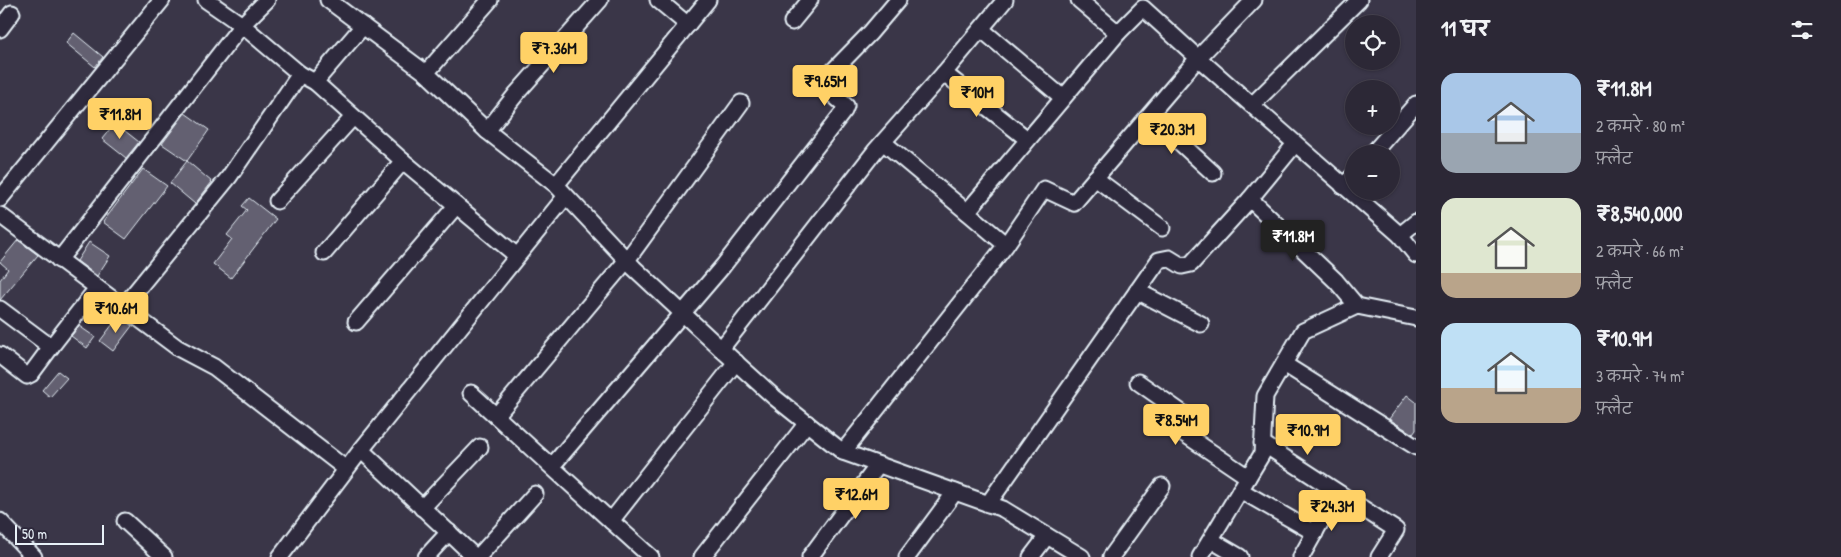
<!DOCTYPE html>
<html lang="hi">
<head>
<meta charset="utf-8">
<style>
	body { margin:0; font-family:"Patrick Hand","Playpen Sans Deva",sans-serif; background:#34303e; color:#f1f3f6; height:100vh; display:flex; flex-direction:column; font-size:19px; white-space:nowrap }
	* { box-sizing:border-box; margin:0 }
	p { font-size:16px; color:#a6a6ad }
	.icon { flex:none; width:28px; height:28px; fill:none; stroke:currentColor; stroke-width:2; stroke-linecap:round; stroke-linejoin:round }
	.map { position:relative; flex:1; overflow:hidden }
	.sheet { display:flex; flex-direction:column; background:#2c2836; width:425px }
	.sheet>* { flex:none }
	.buttons { position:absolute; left:1345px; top:15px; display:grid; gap:10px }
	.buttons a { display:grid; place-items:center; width:55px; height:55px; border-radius:50%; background:#2c2836; box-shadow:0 1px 4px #0004,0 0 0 1px #484451; font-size:25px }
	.scale { position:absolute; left:15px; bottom:12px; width:89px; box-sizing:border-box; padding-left:5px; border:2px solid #e8f1f8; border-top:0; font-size:14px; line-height:18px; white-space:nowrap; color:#e8f1f8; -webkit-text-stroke:4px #2f2a3d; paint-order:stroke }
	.price { position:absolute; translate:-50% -42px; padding:0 11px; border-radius:5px; background:#ffd166; color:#111; font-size:16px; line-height:32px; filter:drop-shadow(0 1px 2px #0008) }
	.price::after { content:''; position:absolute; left:50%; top:30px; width:15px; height:11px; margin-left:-8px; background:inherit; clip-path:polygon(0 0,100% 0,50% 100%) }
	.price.active { background:#222; color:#fff }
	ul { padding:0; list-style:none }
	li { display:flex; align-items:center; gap:15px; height:125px; padding:0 25px }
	li span { display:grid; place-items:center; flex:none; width:140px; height:100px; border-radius:15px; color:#555 }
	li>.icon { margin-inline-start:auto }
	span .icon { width:60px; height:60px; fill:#fffc; stroke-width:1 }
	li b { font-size:21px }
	h2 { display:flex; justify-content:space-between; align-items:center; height:60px; padding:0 25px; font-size:21px }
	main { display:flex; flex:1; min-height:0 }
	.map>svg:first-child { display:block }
	.building { fill:#636171; stroke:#e8f1f8 }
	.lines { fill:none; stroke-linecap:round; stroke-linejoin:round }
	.minor-casing { stroke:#e8f1f8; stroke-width:19 }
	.minor { stroke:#2f2a3d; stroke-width:15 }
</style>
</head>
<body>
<main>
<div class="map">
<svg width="1416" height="557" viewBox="0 0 1416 557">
	<rect width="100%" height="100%" fill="#3a3648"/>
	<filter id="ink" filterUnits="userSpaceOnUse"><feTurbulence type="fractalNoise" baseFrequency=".02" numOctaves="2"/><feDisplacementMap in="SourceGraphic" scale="10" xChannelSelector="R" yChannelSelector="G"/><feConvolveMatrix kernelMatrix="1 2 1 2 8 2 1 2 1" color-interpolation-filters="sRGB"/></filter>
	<g filter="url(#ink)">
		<!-- building -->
		<g class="building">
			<path d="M74 33 103 57 95 67 66 43Z"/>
			<path d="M185 113 209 130 187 161 162 144Z"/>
			<path d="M115 123 139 142 126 158 102 139Z"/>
			<path d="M187 161 212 182 195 204 170 183Z"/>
			<path d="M143 169 167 186 126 239 103 222Z"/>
			<path d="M249 198 276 219 231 278 213 264 232 239 227 235 247 210 242 206Z"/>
			<path d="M18 240 38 255 0 300V280L8 269 0 262Z"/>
			<path d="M89 242 110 256 97 276 77 261Z"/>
			<path d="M119 316 132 326 113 351 100 341Z"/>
			<path d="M79 326 95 337 87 348 71 336Z"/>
			<path d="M58 371 67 378 50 397 42 390Z"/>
			<path d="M1407 395 1416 402V430L1413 434 1389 419Z"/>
		</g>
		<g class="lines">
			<defs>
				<g id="minor">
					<path d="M206 0 242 25 300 74"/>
					<path d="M328 0 426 73 487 131 556 185 634 268 721 349 774 397 843 452 1003 509 1082 557"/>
					<path d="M658 0 688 25"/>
					<path d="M1079 0 1118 33"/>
					<path d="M1254 0 1198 58 1400 235"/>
					<path d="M792 22 810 0"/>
					<path d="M0 29 12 13"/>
					<path d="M981 29 1063 98"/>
					<path d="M426 73 490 0"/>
					<path d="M944 73 1027 139"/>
					<path d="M315 82 403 161 517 256"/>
					<path d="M1252 105 1359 0"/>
					<path d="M1150 115 1213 173"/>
					<path d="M487 131 517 93 600 0"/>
					<path d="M883 142 967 212"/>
					<path d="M1372 154 1416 104"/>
					<path d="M1095 178 1162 228"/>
					<path d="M556 185 708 0"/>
					<path d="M1343 186 1354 175"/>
					<path d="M0 199 162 0"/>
					<path d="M1250 199 1336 281 1357 306"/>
					<path d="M277 201 353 117"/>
					<path d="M0 215 178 348 214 367 346 469"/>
					<path d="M1416 222 1400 235 1416 255"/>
					<path d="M324 253 403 161"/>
					<path d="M59 260 242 25 267 0"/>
					<path d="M1137 291 1201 324"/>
					<path d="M123 307 229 177 300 74 315 82 363 26"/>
					<path d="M0 309 51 347 97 288"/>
					<path d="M356 322 456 206"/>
					<path d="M721 349 875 151 944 73 1005 0"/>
					<path d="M0 355 27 376 31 374 51 347"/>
					<path d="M736 362 611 521 496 416 627 260 741 103"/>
					<path d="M1284 364 1416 447"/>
					<path d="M1138 382 1185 415 1177 429 1248 477"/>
					<path d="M471 393 496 416"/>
					<path d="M1262 443 1396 530 1379 557"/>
					<path d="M843 452 1006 245 1044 189 1074 203 1198 58 1143 8 1118 33 967 212 1006 245"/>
					<path d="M552 466 723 266 844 111 846 106 824 87 826 78 870 33 898 0"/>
					<path d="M1240 490 1315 533"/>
					<path d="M988 504 1159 260 1169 258 1182 266 1191 264 1250 199 1295 144"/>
					<path d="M422 508 480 447"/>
					<path d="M0 521 34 557"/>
					<path d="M125 521 164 557"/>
					<path d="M611 521 651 557"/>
					<path d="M1211 540 1240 557"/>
					<path d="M280 557 361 450"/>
					<path d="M426 557 449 532"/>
					<path d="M475 557 361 450 566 196"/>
					<path d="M478 557 535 494"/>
					<path d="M702 557 807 423"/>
					<path d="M810 557 878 465"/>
					<path d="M907 557 955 492"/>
					<path d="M1031 557 1047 536"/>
					<path d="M1111 557 1162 486"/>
					<path d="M1200 557 1262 454 1265 396 1303 331 1357 306 1416 318"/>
					<path d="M1301 557 1337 493"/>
				</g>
			</defs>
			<!-- minor casing -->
			<use href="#minor" class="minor-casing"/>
			<!-- minor -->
			<use href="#minor" class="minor"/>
		</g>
	</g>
</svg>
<div class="buttons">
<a><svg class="icon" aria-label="locate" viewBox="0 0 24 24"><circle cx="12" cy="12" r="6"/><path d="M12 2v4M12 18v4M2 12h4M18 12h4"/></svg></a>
<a>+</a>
<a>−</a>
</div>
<div class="scale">50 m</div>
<b class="price" style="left:554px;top:74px">₹7.36M</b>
<b class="price" style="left:825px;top:107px">₹9.65M</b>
<b class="price" style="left:977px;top:118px">₹10M</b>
<b class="price" style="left:120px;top:140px">₹11.8M</b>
<b class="price" style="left:1172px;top:155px">₹20.3M</b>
<b class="price active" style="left:1293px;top:262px">₹11.8M</b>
<b class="price" style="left:116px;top:334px">₹10.6M</b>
<b class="price" style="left:1176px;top:446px">₹8.54M</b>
<b class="price" style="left:1308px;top:456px">₹10.9M</b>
<b class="price" style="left:856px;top:520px">₹12.6M</b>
<b class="price" style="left:1332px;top:532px">₹24.3M</b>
</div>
<section class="sheet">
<h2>11 घर<svg class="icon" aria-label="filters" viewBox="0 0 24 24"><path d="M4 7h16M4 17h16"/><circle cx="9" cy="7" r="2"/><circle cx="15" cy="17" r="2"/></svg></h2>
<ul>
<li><span style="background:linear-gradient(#a9c7e8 60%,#9aa5b1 0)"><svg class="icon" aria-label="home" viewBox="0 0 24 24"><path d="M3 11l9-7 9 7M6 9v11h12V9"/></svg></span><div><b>₹11.8M</b><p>2 कमरे · 80 m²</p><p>फ़्लैट</p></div></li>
<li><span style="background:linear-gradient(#dfe7d0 75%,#b9a48a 0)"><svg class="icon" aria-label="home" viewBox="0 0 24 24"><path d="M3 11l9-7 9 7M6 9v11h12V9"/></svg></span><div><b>₹8,540,000</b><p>2 कमरे · 66 m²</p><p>फ़्लैट</p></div></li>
<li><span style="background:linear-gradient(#bfe0f5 65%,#b9a48a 0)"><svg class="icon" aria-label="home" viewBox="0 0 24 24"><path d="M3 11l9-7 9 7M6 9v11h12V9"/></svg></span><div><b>₹10.9M</b><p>3 कमरे · 74 m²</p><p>फ़्लैट</p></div></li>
</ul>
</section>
</main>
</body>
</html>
